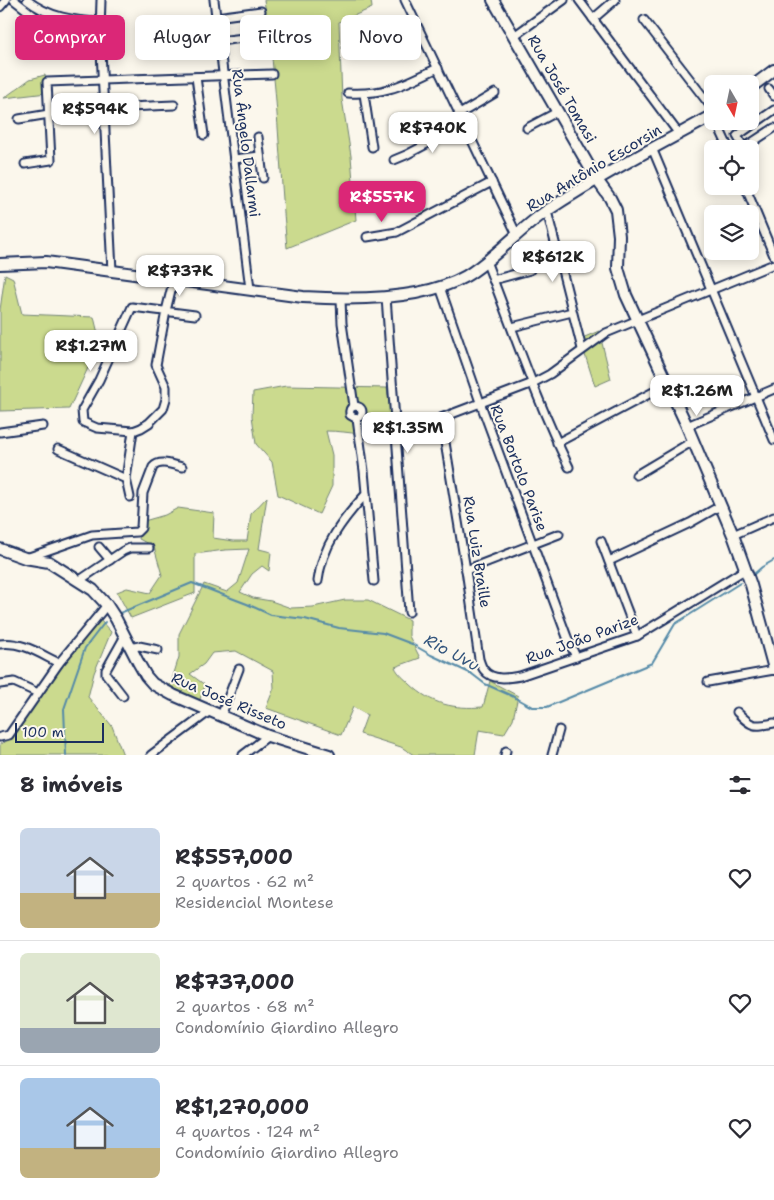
<!DOCTYPE html>
<html lang="pt">
<head>
<meta charset="utf-8">
<style>
	body { margin:0; font-family:"Shantell Sans",sans-serif; background:#f7f7f7; color:#2b2b33; height:100vh; display:flex; flex-direction:column; font-size:19px; white-space:nowrap }
	* { box-sizing:border-box; margin:0 }
	p { font-size:16px; color:#7c7c81 }
	.icon { flex:none; width:28px; height:28px; fill:none; stroke:currentColor; stroke-width:2; stroke-linecap:round; stroke-linejoin:round }
	.map { position:relative; height:755px; overflow:hidden }
	.side { display:flex; flex-direction:column; background:#fff; flex:1 }
	.side>* { flex:none }
	.top-card { position:absolute; left:15px; top:15px; width:500px; height:45px; display:flex; gap:10px }
	.needle { width:32px; rotate:171deg }
	.fabs { position:absolute; left:704px; top:75px; display:grid; gap:10px }
	.fabs a { display:grid; place-items:center; width:55px; height:55px; border-radius:8px; background:#fff; box-shadow:0 2px 12px #0003; font-size:25px }
	.scale { position:absolute; left:15px; bottom:12px; width:89px; box-sizing:border-box; padding-left:5px; border:2px solid #1b2f5e; border-top:0; font-size:14px; line-height:18px; white-space:nowrap; color:#1b2f5e; -webkit-text-stroke:4px #fbf7ec; paint-order:stroke }
	.price { position:absolute; translate:-50% -42px; padding:0 11px; border-radius:10px; background:#fff; color:#222; font-size:16px; line-height:32px; filter:drop-shadow(0 1px 2px #0008) }
	.price::after { content:''; position:absolute; left:50%; top:30px; width:15px; height:11px; margin-left:-8px; background:inherit; clip-path:polygon(0 0,100% 0,50% 100%) }
	.price.current { background:#db2777; color:#fff }
	ul { padding:0; list-style:none }
	li { display:flex; align-items:center; gap:15px; height:125px; padding:0 20px }
	li+li { border-top:1px solid #e1e1e2 }
	li span { display:grid; place-items:center; flex:none; width:140px; height:100px; border-radius:8px; color:#555 }
	li>.icon { margin-inline-start:auto }
	span .icon { width:60px; height:60px; fill:#fffc; stroke-width:1 }
	li b { font-size:21px }
	h2 { display:flex; justify-content:space-between; align-items:center; height:60px; padding:0 20px; font-size:21px }
	.chip { padding:0 18px; border-radius:8px; background:#fff; box-shadow:0 2px 12px #0003; font-size:18px; line-height:45px }
	.chip.current { background:#db2777; color:#fff }
	.map>svg:first-child { display:block }
	.green { fill:#cbda8e; stroke:#738476 }
	.lines { fill:none; stroke-linecap:round; stroke-linejoin:round }
	.stream { stroke:#548aa8; stroke-width:2 }
	.street-casing { stroke:#1b2f5e; stroke-width:11 }
	.secondary-casing { stroke:#1b2f5e; stroke-width:14 }
	.street { stroke:#fbf7ec; stroke-width:7 }
	.secondary { stroke:#fbf7ec; stroke-width:10 }
	.labels { text-anchor:middle; stroke-width:4; stroke-linejoin:round; paint-order:stroke }
	.street-label { font-size:15px; fill:#1b2f5e; stroke:#fbf7ec }
	.water-label { font-size:16px; font-style:italic; fill:#33557d; stroke:#fbf7ec }
</style>
</head>
<body>
<div class="map">
<svg width="774" height="755" viewBox="0 0 774 755">
	<rect width="100%" height="100%" fill="#fbf7ec"/>
	<filter id="ink" filterUnits="userSpaceOnUse"><feTurbulence type="fractalNoise" baseFrequency=".02" numOctaves="2"/><feDisplacementMap in="SourceGraphic" scale="10" xChannelSelector="R" yChannelSelector="G"/><feConvolveMatrix kernelMatrix="1 2 1 2 8 2 1 2 1" color-interpolation-filters="sRGB"/></filter>
	<g filter="url(#ink)">
		<!-- green -->
		<g class="green">
			<path d="M264 0H371L372 8 339 22 342 99 351 156 356 220 287 248C279 165 278 82 264 0Z"/>
			<path d="M45 75 47 93 4 98 30 79Z"/>
			<path d="M5 274 13 278 22 314 94 317 100 342 69 409 0 411V310Z"/>
			<path d="M599 331 611 379 595 386 580 339Z"/>
			<path d="M286 386 387 388 394 438C371 437 349 431 326 431L332 455V486L319 514 278 495 272 462 256 444 252 416 253 392Z"/>
			<path d="M267 497 259 549 271 552 269 571 262 566 252 574 240 592 253 598 271 601 291 608 313 607 345 600H368L409 620V636L420 658 395 667C398 674 405 679 410 684 432 705 454 709 483 707L490 681 518 696 513 719 504 734 479 730 475 755H414L401 747 360 734 367 715 353 707 341 735 266 708 274 688 273 671 236 651 212 653 204 664 190 674 205 685 199 702 170 686 179 657V634L204 584 227 592 238 583 249 549 225 550 195 554V593L131 618 117 592 127 588 150 593 162 575 154 547 139 539 144 521 165 515 178 508 214 513 213 538 233 541H247L251 514Z"/>
			<path d="M99 619 111 632 94 673 88 697 112 726 123 755H0V744L9 740 80 641Z"/>
		</g>
		<g class="lines">
			<!-- stream -->
			<g class="stream">
				<path d="M754 574 762 567 774 560"/>
				<path d="M120 613 192 583 247 604 271 615 305 619 339 628 383 633 412 644 431 655 472 674 485 684 512 696 532 707H547L652 663 675 624 740 583"/>
				<path d="M66 755 64 709 85 648 105 622"/>
			</g>
			<defs>
				<g id="street">
					<path d="M14 0 37 18 55 25 100 31"/>
					<path d="M27 0C48 17 74 21 101 22"/>
					<path d="M101 0 100 31 112 271"/>
					<path d="M214 0 250 289"/>
					<path d="M405 0 517 235"/>
					<path d="M579 0 679 134"/>
					<path d="M0 7 6 0"/>
					<path d="M216 17 261 11"/>
					<path d="M593 19 615 0"/>
					<path d="M644 20 712 108"/>
					<path d="M514 36 564 0"/>
					<path d="M219 41 268 35"/>
					<path d="M196 77 204 135"/>
					<path d="M769 89 774 96"/>
					<path d="M348 93C387 95 404 84 438 68"/>
					<path d="M364 94 372 147"/>
					<path d="M105 108 174 105"/>
					<path d="M458 115 495 93"/>
					<path d="M19 119 49 114"/>
					<path d="M716 121 729 149"/>
					<path d="M527 128 557 112"/>
					<path d="M258 137 263 178"/>
					<path d="M652 148 774 440"/>
					<path d="M744 148 737 136 774 110"/>
					<path d="M742 149 774 128"/>
					<path d="M234 159 260 156"/>
					<path d="M394 160 406 155 463 125"/>
					<path d="M25 164 51 160 47 82 272 74"/>
					<path d="M745 186 774 256"/>
					<path d="M547 211 582 349"/>
					<path d="M367 237 397 232 492 182"/>
					<path d="M486 261C513 330 536 400 569 467"/>
					<path d="M174 278 166 311 156 365 166 387V399L163 409 149 423 141 428 133 431 97 428 83 422 82 410 99 380 132 307 195 315"/>
					<path d="M493 280 530 270"/>
					<path d="M440 287 480 402 567 637 576 657"/>
					<path d="M386 297 409 612"/>
					<path d="M341 300 342 323 354 406C350 408 349 410 350 415L357 419"/>
					<path d="M512 327 572 312"/>
					<path d="M354 406C363 406 365 414 357 419"/>
					<path d="M357 419 364 471 374 581"/>
					<path d="M687 426 774 389"/>
					<path d="M0 432 43 426"/>
					<path d="M557 443 668 384"/>
					<path d="M58 449 126 479"/>
					<path d="M636 475 693 441"/>
					<path d="M130 497 126 479 133 431"/>
					<path d="M733 535 774 517"/>
					<path d="M601 541 637 636"/>
					<path d="M99 547 110 560"/>
					<path d="M29 557 92 535 137 532 141 528 143 493 153 467C160 459 173 465 182 467"/>
					<path d="M609 561 690 523 720 506"/>
					<path d="M746 569 637 636 520 676C509 678 492 681 484 670 482 668 480 662 479 659L466 570 441 418 533 383 550 374 606 333 774 264"/>
					<path d="M466 570 559 534"/>
					<path d="M80 580 123 551 130 548H149"/>
					<path d="M318 581C322 546 343 519 366 494"/>
					<path d="M0 644C22 641 40 654 59 663"/>
					<path d="M130 648 139 646 158 650"/>
					<path d="M708 682 774 670"/>
					<path d="M0 684 14 682 38 693"/>
					<path d="M123 696 106 674V670L125 636"/>
					<path d="M737 712C752 727 753 727 774 723"/>
					<path d="M221 716 239 669"/>
					<path d="M0 737 9 735 59 663 107 605"/>
					<path d="M151 755 210 711"/>
					<path d="M243 755 268 736"/>
					<path d="M505 755 506 751"/>
					<path d="M552 755 559 730"/>
				</g>
				<g id="secondary">
					<path d="M493 0 597 180 610 198 616 210 619 236 618 268 626 295 687 426 733 535 751 585 774 669"/>
					<path d="M750 88 774 70"/>
					<path d="M0 264 46 262 303 297C351 300 423 301 466 276 496 258 519 229 548 210 601 175 657 146 712 116"/>
					<path d="M0 549 25 558 49 562 93 590 107 605 116 619 138 662 146 676 153 684 173 695 268 736 329 755"/>
				</g>
			</defs>
			<!-- street casing -->
			<use href="#street" class="street-casing"/>
			<!-- secondary casing -->
			<use href="#secondary" class="secondary-casing"/>
			<!-- street -->
			<use href="#street" class="street"/>
			<!-- secondary -->
			<use href="#secondary" class="secondary"/>
		</g>
	</g>
	<g class="labels">
		<!-- street labels -->
		<g class="street-label">
			<text transform="translate(562 89) rotate(60)" y="5">Rua José Tomasi</text>
			<text transform="translate(246 143) rotate(83)" y="5">Rua Ângelo Dallarmi</text>
			<text transform="translate(594 168) rotate(-31)" y="5">Rua Antônio Escorsin</text>
			<text transform="translate(519 468) rotate(69)" y="5">Rua Bortolo Parise</text>
			<text transform="translate(477 552) rotate(81)" y="5">Rua Luiz Braille</text>
			<text transform="translate(582 639) rotate(-20)" y="5">Rua João Parize</text>
			<text transform="translate(229 701) rotate(23)" y="5">Rua José Risseto</text>
		</g>
		<!-- water labels -->
		<g class="water-label">
			<text transform="translate(452 652) rotate(28)" y="6">Rio Uvu</text>
		</g>
	</g>
</svg>
<div class="fabs">
<a><svg class="needle" viewBox="-14 -14 28 28"><path d="M0-13l5 13h-10z" fill="#e53935"/><path d="M0 13l5-13h-10z" fill="#7c7c81"/></svg></a>
<a><svg class="icon" aria-label="locate" viewBox="0 0 24 24"><circle cx="12" cy="12" r="6"/><path d="M12 2v4M12 18v4M2 12h4M18 12h4"/></svg></a>
<a><svg class="icon" aria-label="layers" viewBox="0 0 24 24"><path d="M12 4l9 5-9 5-9-5zM3 14l9 5 9-5"/></svg></a>
</div>
<div class="scale">100 m</div>
<b class="price" style="left:95px;top:135px">R$594K</b>
<b class="price" style="left:433px;top:154px">R$740K</b>
<b class="price current" style="left:382px;top:223px">R$557K</b>
<b class="price" style="left:553px;top:283px">R$612K</b>
<b class="price" style="left:180px;top:297px">R$737K</b>
<b class="price" style="left:91px;top:372px">R$1.27M</b>
<b class="price" style="left:697px;top:417px">R$1.26M</b>
<b class="price" style="left:408px;top:454px">R$1.35M</b>
<div class="top-card">
<a class="chip current">Comprar</a>
<a class="chip">Alugar</a>
<a class="chip">Filtros</a>
<a class="chip">Novo</a>
</div>
</div>
<section class="side">
<h2>8 imóveis<svg class="icon" aria-label="filters" viewBox="0 0 24 24"><path d="M4 7h16M4 17h16"/><circle cx="9" cy="7" r="2"/><circle cx="15" cy="17" r="2"/></svg></h2>
<ul>
<li><span style="background:linear-gradient(#c9d6e8 65%,#c2b280 0)"><svg class="icon" aria-label="home" viewBox="0 0 24 24"><path d="M3 11l9-7 9 7M6 9v11h12V9"/></svg></span><div><b>R$557,000</b><p>2 quartos · 62 m²</p><p>Residencial Montese</p></div><svg class="icon" aria-label="heart" viewBox="0 0 24 24"><path d="M12 20l-8-8c-3-5 5-10 8-4 3-6 11-1 8 4z"/></svg></li>
<li><span style="background:linear-gradient(#dfe7d0 75%,#9aa5b1 0)"><svg class="icon" aria-label="home" viewBox="0 0 24 24"><path d="M3 11l9-7 9 7M6 9v11h12V9"/></svg></span><div><b>R$737,000</b><p>2 quartos · 68 m²</p><p>Condomínio Giardino Allegro</p></div><svg class="icon" aria-label="heart" viewBox="0 0 24 24"><path d="M12 20l-8-8c-3-5 5-10 8-4 3-6 11-1 8 4z"/></svg></li>
<li><span style="background:linear-gradient(#a9c7e8 70%,#c2b280 0)"><svg class="icon" aria-label="home" viewBox="0 0 24 24"><path d="M3 11l9-7 9 7M6 9v11h12V9"/></svg></span><div><b>R$1,270,000</b><p>4 quartos · 124 m²</p><p>Condomínio Giardino Allegro</p></div><svg class="icon" aria-label="heart" viewBox="0 0 24 24"><path d="M12 20l-8-8c-3-5 5-10 8-4 3-6 11-1 8 4z"/></svg></li>
</ul>
</section>
</body>
</html>
